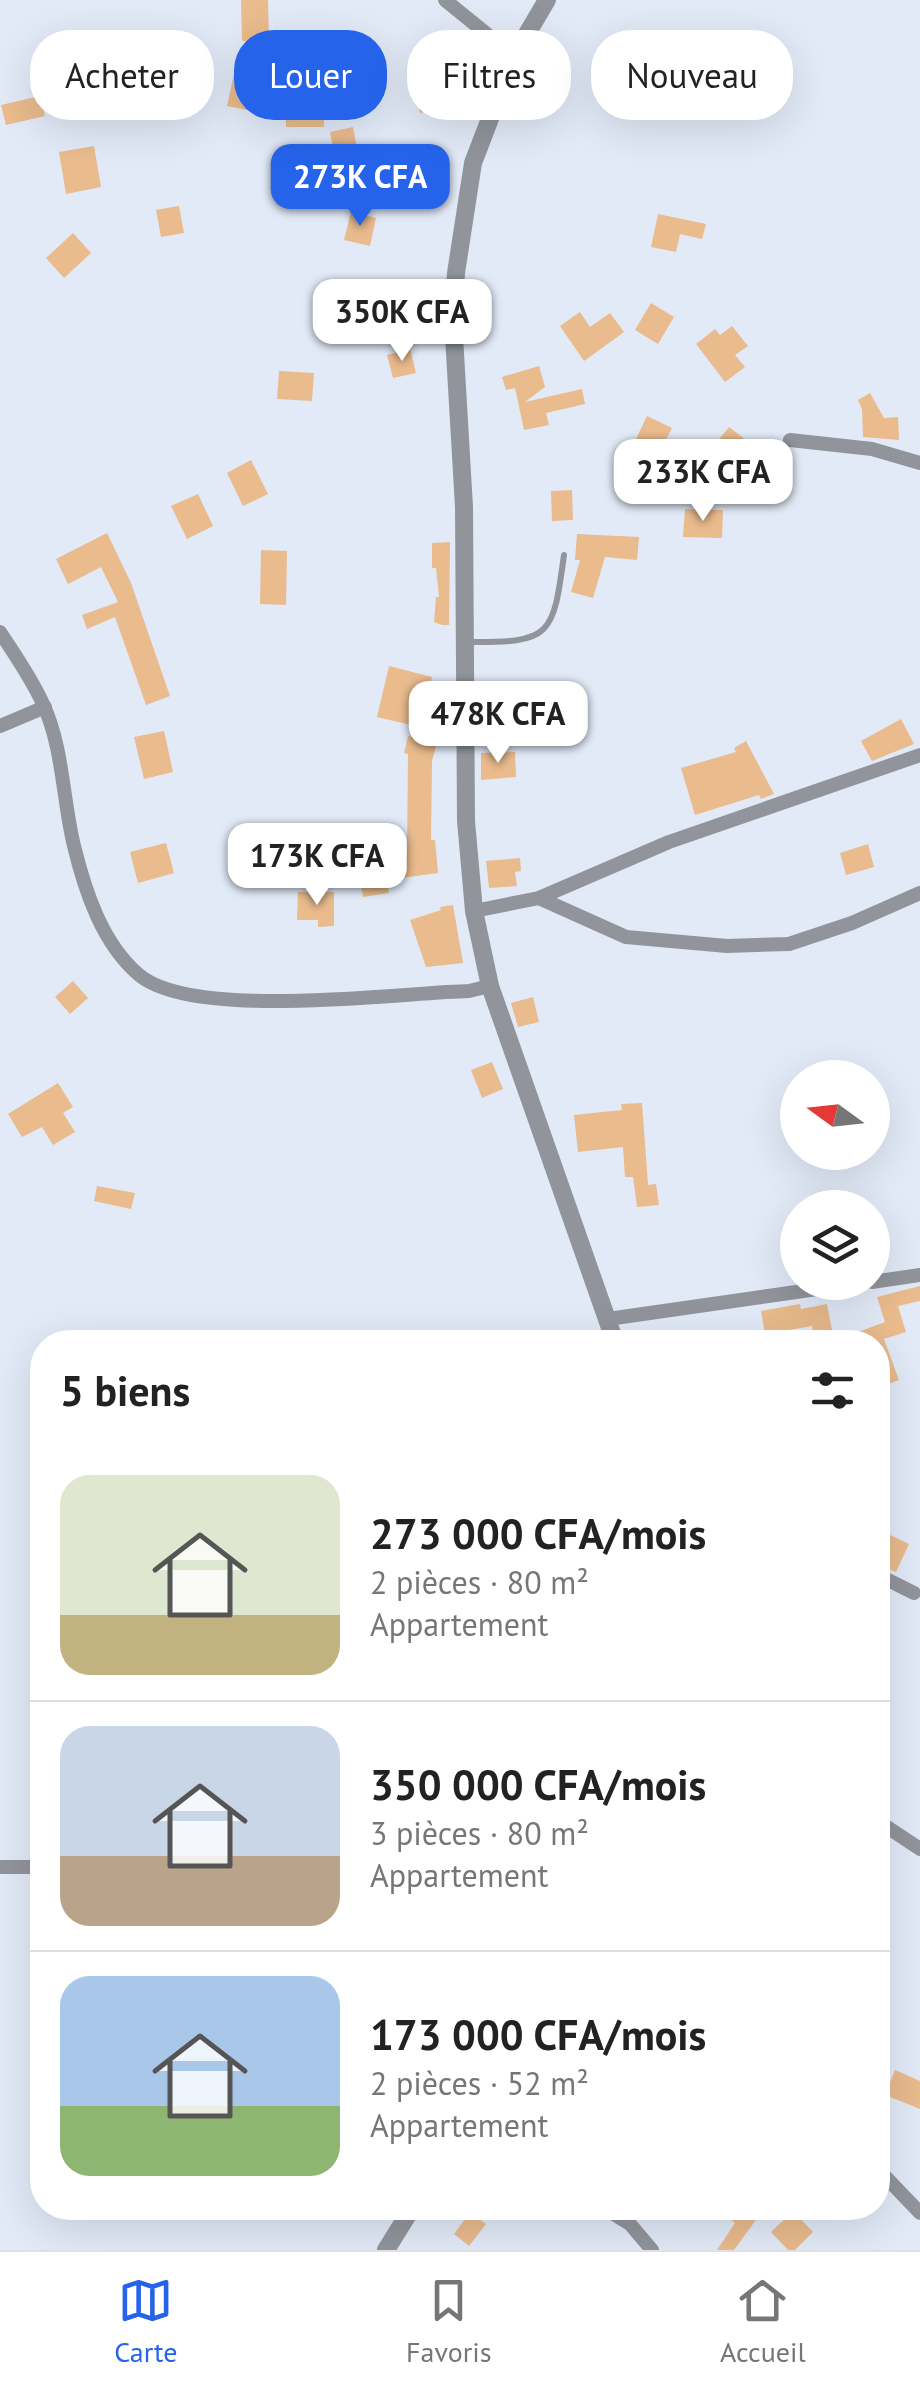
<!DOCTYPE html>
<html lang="fr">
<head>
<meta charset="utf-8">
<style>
	body { margin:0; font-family:"PT Sans",sans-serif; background:#f2f2f2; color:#222; height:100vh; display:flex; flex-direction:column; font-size:38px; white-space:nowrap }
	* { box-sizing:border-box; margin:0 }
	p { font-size:32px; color:#767676 }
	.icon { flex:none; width:55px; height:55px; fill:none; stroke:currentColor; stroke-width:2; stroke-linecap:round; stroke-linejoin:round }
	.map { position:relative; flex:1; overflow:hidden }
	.side { position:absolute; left:30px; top:1330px; width:860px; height:890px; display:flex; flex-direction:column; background:#fff; border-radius:40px; box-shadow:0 10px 40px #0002 }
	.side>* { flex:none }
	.hud { position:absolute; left:30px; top:30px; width:860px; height:90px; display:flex; gap:20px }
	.needle { width:65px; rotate:285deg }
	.buttons { position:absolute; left:780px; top:1060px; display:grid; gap:20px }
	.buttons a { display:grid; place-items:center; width:110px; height:110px; border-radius:50%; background:#fff; box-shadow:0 10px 40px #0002; font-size:50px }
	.price { position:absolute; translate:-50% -85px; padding:0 22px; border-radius:20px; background:#fff; color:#222; font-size:32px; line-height:65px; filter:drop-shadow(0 2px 5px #0008) }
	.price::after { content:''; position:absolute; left:50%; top:60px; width:30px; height:22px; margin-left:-15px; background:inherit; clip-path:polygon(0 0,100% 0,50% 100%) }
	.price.current { background:#2563eb; color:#fff }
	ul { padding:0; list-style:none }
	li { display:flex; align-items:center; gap:30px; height:250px; padding:0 30px }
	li+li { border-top:2px solid #e0e0e0 }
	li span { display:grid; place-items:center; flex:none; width:280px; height:200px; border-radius:30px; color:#555 }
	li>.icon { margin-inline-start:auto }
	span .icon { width:120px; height:120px; fill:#fffc; stroke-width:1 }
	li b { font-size:42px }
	h2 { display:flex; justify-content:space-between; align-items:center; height:120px; padding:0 30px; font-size:42px }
	.tag { padding:0 35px; border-radius:40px; background:#fff; box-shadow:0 10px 40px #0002; font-size:35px; line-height:90px }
	.tag.current { background:#2563eb; color:#fff }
	.tab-bar { display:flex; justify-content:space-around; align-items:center; height:140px; border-top:2px solid #e0e0e0; background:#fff; font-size:28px; color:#767676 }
	.tab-bar a { display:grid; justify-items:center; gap:5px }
	.tab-bar .current { color:#2563eb }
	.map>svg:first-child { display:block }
	.building { fill:#e9bb8d }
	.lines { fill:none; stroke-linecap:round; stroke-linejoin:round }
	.service { stroke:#91959b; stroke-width:6 }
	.minor { stroke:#91959b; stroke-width:14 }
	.tertiary { stroke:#91959b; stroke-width:18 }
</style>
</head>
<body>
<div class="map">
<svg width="920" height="2250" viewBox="0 0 920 2250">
	<rect width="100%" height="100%" fill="#e2eaf8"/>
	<!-- building -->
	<g class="building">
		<path d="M241 0H268L269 40 242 41Z"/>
		<path d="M131 60 133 92 106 94 104 62Z"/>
		<path d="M235 69 260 75 252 111 227 106Z"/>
		<path d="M435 79 442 108 420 113 414 84Z"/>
		<path d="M40 96 45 116 6 125 1 105Z"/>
		<path d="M286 105 324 106V127H286Z"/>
		<path d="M353 127 358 154 335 158 330 132Z"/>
		<path d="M94 146 101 187 66 194 59 152Z"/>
		<path d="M179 206 184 233 161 237 156 210Z"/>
		<path d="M351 212 376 218 370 246 344 240Z"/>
		<path d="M658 214 706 224 702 239 680 234 676 252 651 247Z"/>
		<path d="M73 233 91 253 64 278 46 258Z"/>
		<path d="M651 303 674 317 658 344 635 330Z"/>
		<path d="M580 312 590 327 610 313 624 332 584 361 560 326Z"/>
		<path d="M732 326 748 346 735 355 745 367 725 382 696 344 715 329 720 335Z"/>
		<path d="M410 349 416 373 393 378 387 355Z"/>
		<path d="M539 366 545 387 525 402 582 389 585 404 546 413 549 425 524 430 515 388 506 390 502 377Z"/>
		<path d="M279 371 314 373 312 401 277 399Z"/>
		<path d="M870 393 884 418 898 417 899 440 863 437 862 409 858 400Z"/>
		<path d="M647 416 672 428 658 455 634 443Z"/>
		<path d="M729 427 759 450 742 471 712 448Z"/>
		<path d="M251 460 268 494 243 506 227 473Z"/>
		<path d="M572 490 573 520 552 521 551 491Z"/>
		<path d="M198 494 213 526 187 539 171 506Z"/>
		<path d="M685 509 723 510 722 538 683 537Z"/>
		<path d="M107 533 131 583 170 696 146 705 115 617 87 629 82 615 118 602 101 567 68 584 56 559Z"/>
		<path d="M577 534 639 537 637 560 605 557 593 598 571 592 580 560H575Z"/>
		<path d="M450 542 449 625H442L434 622 436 597H439L436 568H432V543Z"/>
		<path d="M261 550 287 551 286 605 260 604Z"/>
		<path d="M389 666 432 677 419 727 377 717Z"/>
		<path d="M901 719 914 744 872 761 861 741Z"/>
		<path d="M164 731 173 772 144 779 134 737Z"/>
		<path d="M408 736 437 743 432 761 431 840H435L438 873 387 880 389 893 363 897 357 862 407 853 408 754 404 753Z"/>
		<path d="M746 741 774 794 761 799 759 795 695 815 681 768 736 752 734 748Z"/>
		<path d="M515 752 516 777 481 780V753Z"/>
		<path d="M166 843 174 873 138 883 130 852Z"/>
		<path d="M868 844 874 867 846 875 840 853Z"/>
		<path d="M520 858 521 871 515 872 517 886 489 888 486 861Z"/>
		<path d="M298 892H334V926L318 927V920H297Z"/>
		<path d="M453 905 463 963 426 967 410 920 441 910 440 907Z"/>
		<path d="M73 981 88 998 70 1014 55 997Z"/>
		<path d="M533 997 539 1022 518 1027 511 1003Z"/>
		<path d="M492 1062 503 1089 482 1098 471 1070Z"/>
		<path d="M58 1083 73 1107 63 1113 75 1132 53 1145 42 1127 22 1137 8 1114Z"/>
		<path d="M642 1103 648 1185 656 1184 659 1205 637 1207 633 1177H625L623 1147 578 1152 574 1115 622 1110 621 1104Z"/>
		<path d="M97 1186 135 1193 131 1209 94 1201Z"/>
		<path d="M920 1286V1301L898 1306 906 1332 884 1339 899 1380 878 1388V1342H815L812 1326 765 1334 761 1311 800 1304 801 1309 827 1304 834 1341 885 1322 877 1297Z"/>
		<path d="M888 1534 909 1544 896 1572 878 1565V1556Z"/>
		<path d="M895 2070 920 2081V2109L885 2095Z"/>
		<path d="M713 2208H754L761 2213 734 2250H717L735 2223Z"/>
		<path d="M793 2211 813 2232 795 2250H788L771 2232Z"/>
		<path d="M470 2212 486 2224 469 2246 454 2234Z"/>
	</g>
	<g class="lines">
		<!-- service -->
		<path class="service" d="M467 642C552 643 553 636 564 555"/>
		<!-- minor -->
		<g class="minor">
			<path d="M445 0 514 56"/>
			<path d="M790 440 872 449 920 463"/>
			<path d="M0 632C15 655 32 679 43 704 63 746 63 802 74 846 85 891 102 943 138 974 191 1021 395 993 469 991L490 986"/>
			<path d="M0 726 45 707"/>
			<path d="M539 898 626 937 727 946 789 944 852 923 920 893"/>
			<path d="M474 911 539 898 669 842 920 755"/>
			<path d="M872 1282 920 1275"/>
			<path d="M608 1319 866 1282"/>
			<path d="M878 1575 914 1593"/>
			<path d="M878 1821 920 1849"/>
			<path d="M0 1867H42"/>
			<path d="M878 2169 920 2213"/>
			<path d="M604 2208 630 2224 652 2250"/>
		</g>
		<!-- tertiary -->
		<g class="tertiary">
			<path d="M547 0 514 56 473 163 456 273 453 319 464 507 466 821 474 911 490 986 615 1342"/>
			<path d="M386 2250 412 2208"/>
		</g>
	</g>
</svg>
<div class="buttons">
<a><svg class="needle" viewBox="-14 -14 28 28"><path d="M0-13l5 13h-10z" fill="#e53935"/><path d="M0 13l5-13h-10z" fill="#767676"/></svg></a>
<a><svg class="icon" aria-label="layers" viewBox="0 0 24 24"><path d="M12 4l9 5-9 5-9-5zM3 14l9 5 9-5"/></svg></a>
</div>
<b class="price current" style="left:360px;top:229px">273K CFA</b>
<b class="price" style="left:402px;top:364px">350K CFA</b>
<b class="price" style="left:703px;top:524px">233K CFA</b>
<b class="price" style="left:498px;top:766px">478K CFA</b>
<b class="price" style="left:317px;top:908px">173K CFA</b>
<div class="hud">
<a class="tag">Acheter</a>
<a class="tag current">Louer</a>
<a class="tag">Filtres</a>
<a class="tag">Nouveau</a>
</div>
<section class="side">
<h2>5 biens<svg class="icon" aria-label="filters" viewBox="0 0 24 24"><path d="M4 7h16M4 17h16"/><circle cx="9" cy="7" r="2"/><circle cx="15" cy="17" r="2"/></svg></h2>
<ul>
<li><span style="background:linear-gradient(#dfe7d0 70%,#c2b280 0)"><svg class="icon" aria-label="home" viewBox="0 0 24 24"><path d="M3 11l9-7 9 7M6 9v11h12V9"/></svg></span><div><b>273 000 CFA/mois</b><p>2 pièces · 80 m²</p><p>Appartement</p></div></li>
<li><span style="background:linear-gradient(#c9d6e8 65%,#b9a48a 0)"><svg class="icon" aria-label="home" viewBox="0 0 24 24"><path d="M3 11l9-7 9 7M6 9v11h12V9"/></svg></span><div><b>350 000 CFA/mois</b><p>3 pièces · 80 m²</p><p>Appartement</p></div></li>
<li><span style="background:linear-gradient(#a9c7e8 65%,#8fb573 0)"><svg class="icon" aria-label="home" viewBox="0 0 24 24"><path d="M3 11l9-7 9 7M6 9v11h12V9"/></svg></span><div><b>173 000 CFA/mois</b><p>2 pièces · 52 m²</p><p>Appartement</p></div></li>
</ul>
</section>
</div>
<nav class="tab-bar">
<a class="current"><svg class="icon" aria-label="map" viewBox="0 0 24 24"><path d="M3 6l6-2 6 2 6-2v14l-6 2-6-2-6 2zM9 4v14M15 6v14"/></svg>Carte</a>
<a><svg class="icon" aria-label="saved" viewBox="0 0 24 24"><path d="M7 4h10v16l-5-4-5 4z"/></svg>Favoris</a>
<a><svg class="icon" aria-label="home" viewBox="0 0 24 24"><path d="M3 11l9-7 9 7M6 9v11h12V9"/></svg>Accueil</a>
</nav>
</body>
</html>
